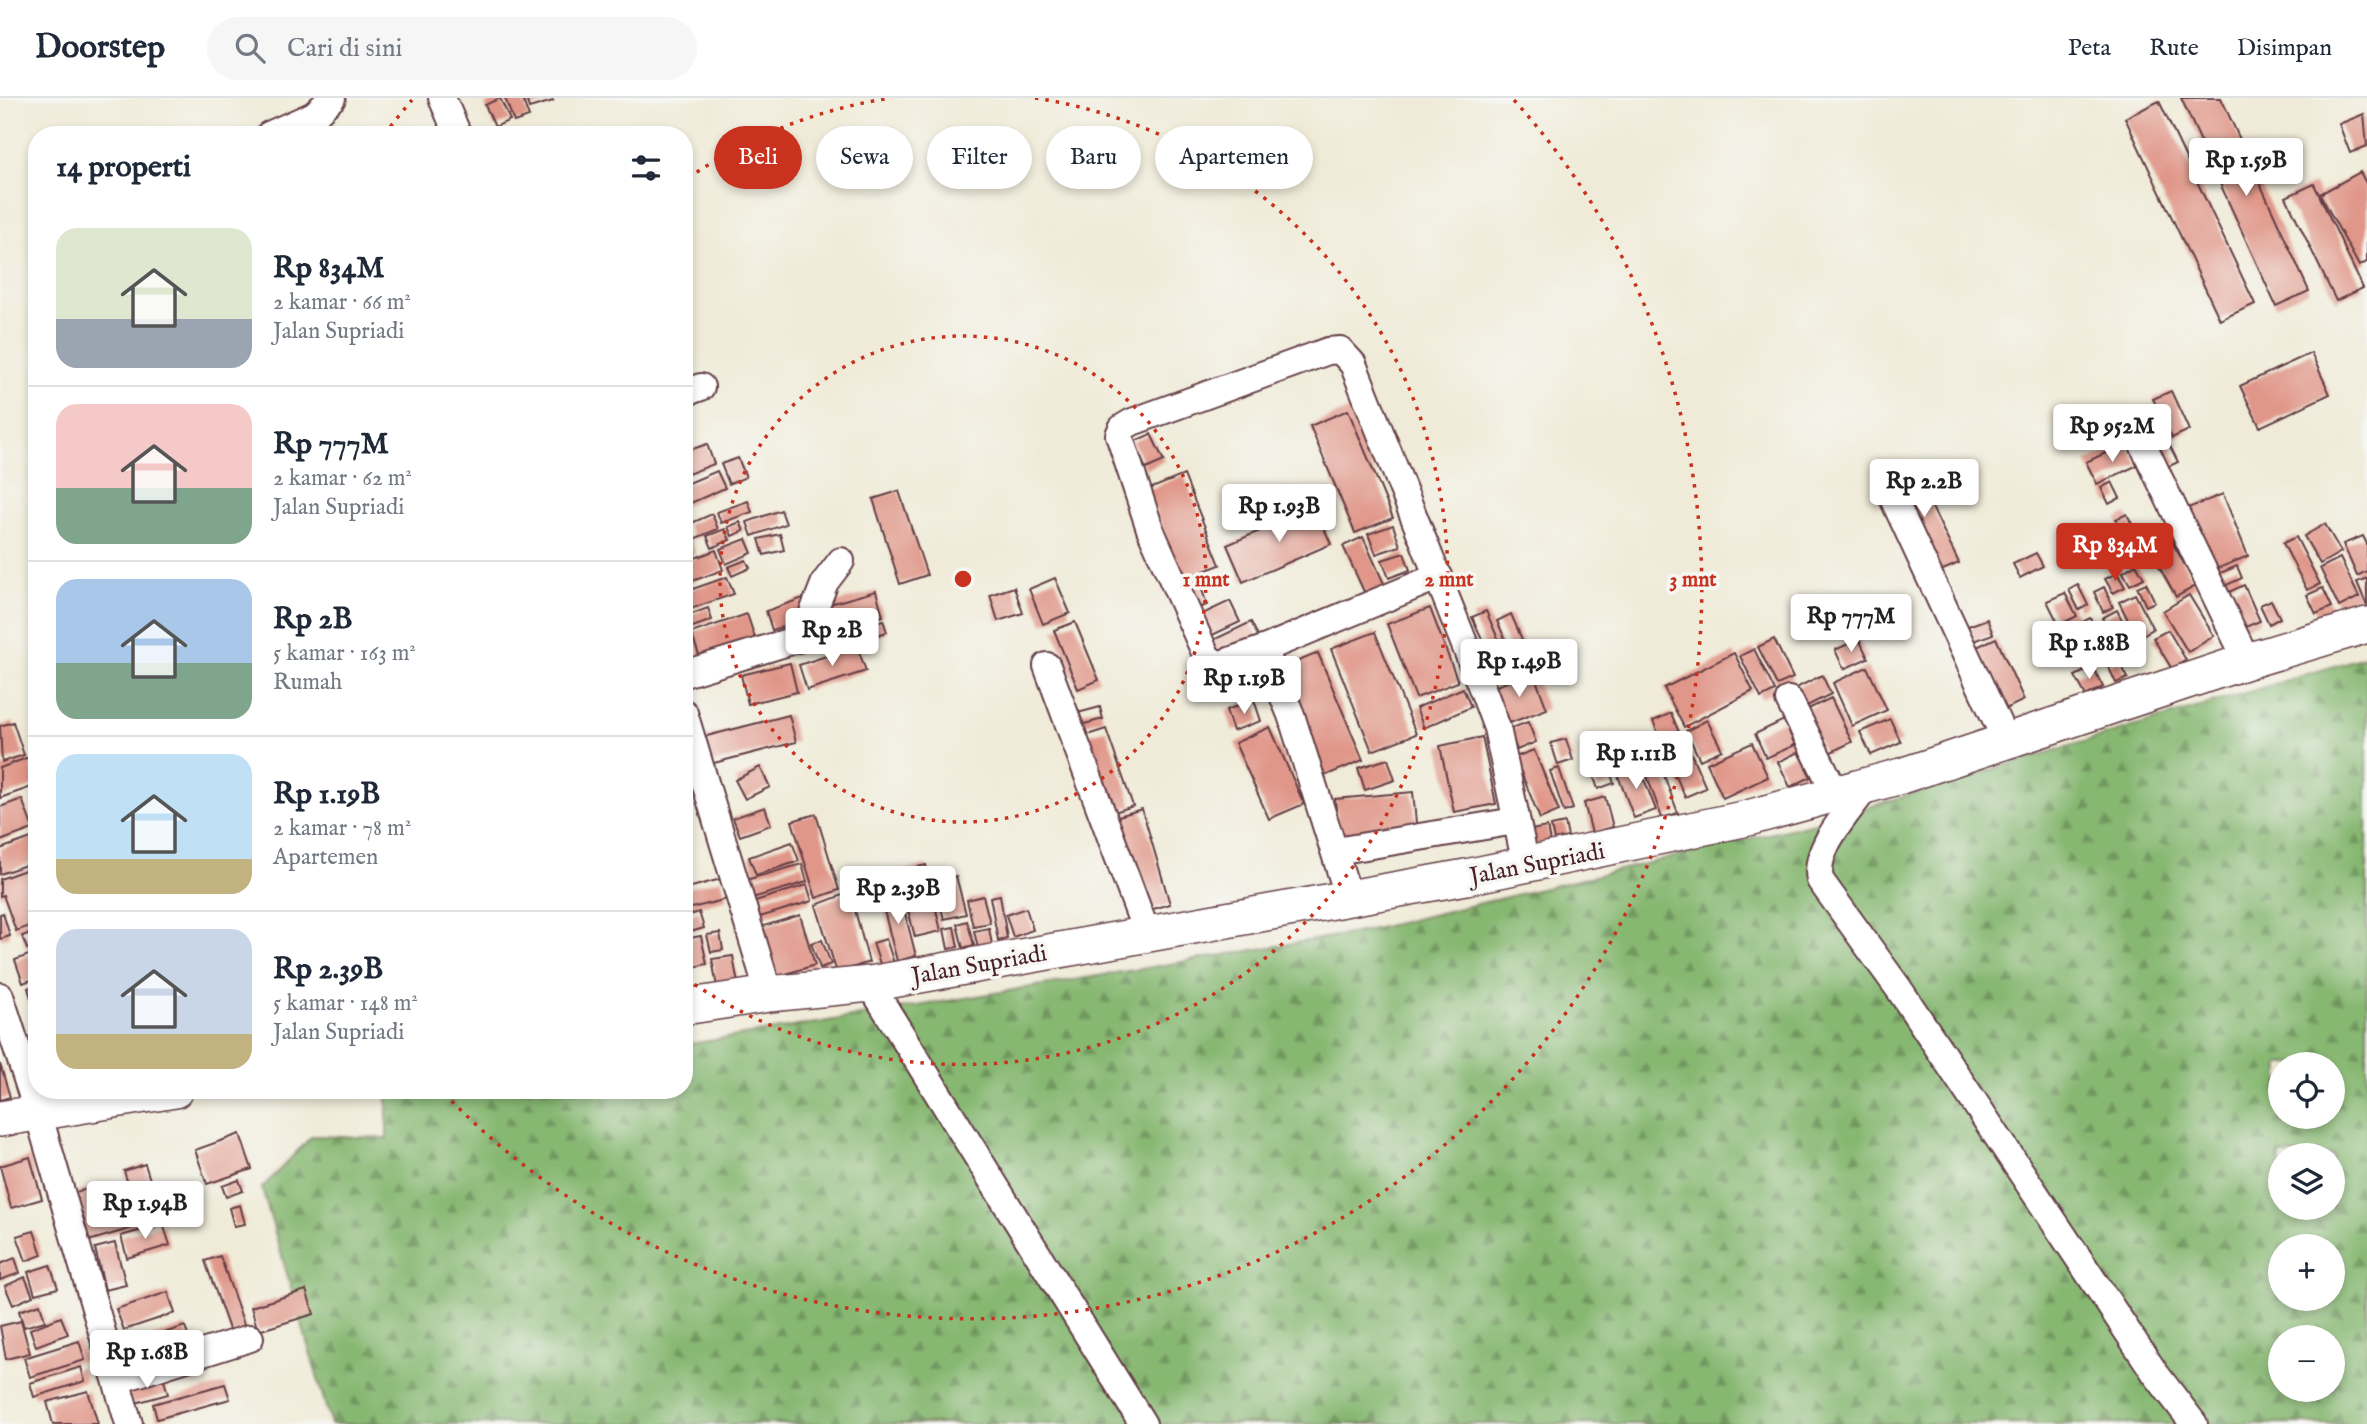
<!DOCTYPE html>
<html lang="id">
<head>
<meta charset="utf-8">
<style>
	body { margin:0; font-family:"IM FELL English",serif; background:#f6f6f7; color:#1f2937; height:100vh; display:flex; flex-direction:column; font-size:26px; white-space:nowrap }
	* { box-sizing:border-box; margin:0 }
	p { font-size:23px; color:#747a83 }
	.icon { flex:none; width:38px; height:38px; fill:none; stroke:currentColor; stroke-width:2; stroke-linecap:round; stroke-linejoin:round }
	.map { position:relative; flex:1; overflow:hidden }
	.details { position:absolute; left:28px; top:28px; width:665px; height:973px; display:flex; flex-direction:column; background:#fff; border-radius:28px; box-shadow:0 4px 10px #0003 }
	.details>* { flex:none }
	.guide { position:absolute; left:714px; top:28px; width:665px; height:63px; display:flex; gap:14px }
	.controls { position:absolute; left:2268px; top:954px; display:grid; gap:14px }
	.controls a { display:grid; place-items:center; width:77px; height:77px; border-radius:50%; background:#fff; box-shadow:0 4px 10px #0003; font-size:35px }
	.price { position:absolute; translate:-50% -60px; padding:0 16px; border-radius:7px; background:#fff; color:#222; font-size:23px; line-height:46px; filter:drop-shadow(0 2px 4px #0008) }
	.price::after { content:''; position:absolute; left:50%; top:42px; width:21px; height:16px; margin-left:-10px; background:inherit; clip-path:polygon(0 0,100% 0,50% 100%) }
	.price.active { background:#c8321e; color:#fff }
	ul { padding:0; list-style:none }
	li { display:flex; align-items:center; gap:21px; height:175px; padding:0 28px }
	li+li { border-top:2px solid #e0e1e3 }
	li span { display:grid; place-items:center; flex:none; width:196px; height:140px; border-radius:21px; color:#555 }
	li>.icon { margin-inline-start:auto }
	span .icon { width:84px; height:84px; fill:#fffc; stroke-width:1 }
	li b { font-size:30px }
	h2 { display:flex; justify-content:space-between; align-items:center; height:84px; padding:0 28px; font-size:30px }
	.tag { padding:0 24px; border-radius:32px; background:#fff; box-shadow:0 4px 10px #0003; font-size:24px; line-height:63px }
	.tag.active { background:#c8321e; color:#fff }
	header { display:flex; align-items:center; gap:42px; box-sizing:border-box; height:98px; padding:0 35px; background:#fff; border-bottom:2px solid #e0e1e3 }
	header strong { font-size:33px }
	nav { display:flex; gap:38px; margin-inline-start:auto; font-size:24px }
	.search { width:490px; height:63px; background:#f6f6f7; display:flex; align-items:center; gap:18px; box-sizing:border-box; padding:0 24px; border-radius:38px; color:#747a83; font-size:26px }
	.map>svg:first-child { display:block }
	.forest { fill:url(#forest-firs); stroke:#686c4e; stroke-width:2; fill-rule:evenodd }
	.building { fill:#e09688 }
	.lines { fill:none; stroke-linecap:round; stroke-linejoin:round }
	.minor-casing { stroke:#633e45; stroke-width:30 }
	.major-casing { stroke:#633e45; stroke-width:38 }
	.minor { stroke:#fff; stroke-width:26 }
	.major { stroke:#fff; stroke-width:35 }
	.ring { fill:none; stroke:#c8321e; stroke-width:3.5; stroke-dasharray:3.5 7 }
	.labels { text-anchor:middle; stroke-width:7; stroke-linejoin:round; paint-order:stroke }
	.street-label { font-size:24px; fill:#4a1f2b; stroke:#f6f6f2 }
	.centre { fill:#c8321e; stroke:#f6f6f2; stroke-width:3.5 }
	.ring-label { font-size:21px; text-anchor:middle; font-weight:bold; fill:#c8321e; stroke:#f6f6f2; stroke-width:7; stroke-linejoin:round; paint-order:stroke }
</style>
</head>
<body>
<header>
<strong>Doorstep</strong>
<div class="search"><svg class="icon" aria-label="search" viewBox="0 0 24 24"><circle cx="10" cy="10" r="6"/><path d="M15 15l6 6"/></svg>Cari di sini</div>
<nav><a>Peta</a><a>Rute</a><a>Disimpan</a></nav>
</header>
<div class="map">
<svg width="2367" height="1326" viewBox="0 0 2367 1326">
	<defs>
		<pattern id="forest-firs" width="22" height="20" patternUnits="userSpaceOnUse" patternTransform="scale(1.75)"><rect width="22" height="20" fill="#87b872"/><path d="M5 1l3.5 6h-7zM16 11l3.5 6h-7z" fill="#70955e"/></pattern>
	</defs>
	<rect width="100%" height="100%" fill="#f6f6f2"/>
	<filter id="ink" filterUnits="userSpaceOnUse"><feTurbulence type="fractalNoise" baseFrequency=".0143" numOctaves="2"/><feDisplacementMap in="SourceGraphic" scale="14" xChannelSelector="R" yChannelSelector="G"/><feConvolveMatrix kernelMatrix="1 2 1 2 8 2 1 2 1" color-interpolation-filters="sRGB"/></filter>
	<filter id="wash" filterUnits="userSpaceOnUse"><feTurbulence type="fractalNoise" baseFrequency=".00686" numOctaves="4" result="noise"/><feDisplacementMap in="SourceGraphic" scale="28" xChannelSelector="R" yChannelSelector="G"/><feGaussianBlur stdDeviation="1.57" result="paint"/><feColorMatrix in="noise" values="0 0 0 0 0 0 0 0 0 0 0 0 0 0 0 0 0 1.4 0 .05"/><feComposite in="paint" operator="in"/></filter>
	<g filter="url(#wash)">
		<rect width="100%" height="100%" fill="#f0ebd8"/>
		<!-- forest -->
		<path class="forest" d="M2367 558V1326H331L262 1090 312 1038 387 1040V997L416 992H684V947L1361 834 1819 724ZM2280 966H2333V1018H2280ZM2280 1057H2333V1110H2280ZM2280 1148H2333V1200H2280ZM2280 1239H2333V1292H2280Z"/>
		<g id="blocks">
			<!-- building -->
			<g class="building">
				<path d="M500 0 510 22 495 29 485 7Z"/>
				<path d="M505 0H522L529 19 514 24Z"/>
				<path d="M526 0H552L553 3 529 10Z"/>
				<path d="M2181 0H2221L2309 193 2276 208Z"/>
				<path d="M2159 3 2255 206 2220 222 2125 20Z"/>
				<path d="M2364 16 2367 48 2350 55 2339 26Z"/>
				<path d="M2360 74 2367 87V164L2359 168 2320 96Z"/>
				<path d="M2314 86 2363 190 2336 203 2286 99Z"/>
				<path d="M2311 255 2330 296 2260 329 2240 288Z"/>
				<path d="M2171 293 2189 332 2172 340 2153 301Z"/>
				<path d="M1348 312 1393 420 1355 435 1310 328Z"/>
				<path d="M1151 336 1164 363 1146 371 1133 344Z"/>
				<path d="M2166 340 2178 364 2161 372 2149 348Z"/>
				<path d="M2127 345 2138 367 2097 386 2086 364Z"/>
				<path d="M707 346 714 366 688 376 684 354Z"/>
				<path d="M738 360 746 379 729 386 721 366Z"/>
				<path d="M1912 368 1959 465 1936 475 1889 378Z"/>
				<path d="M717 373 725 390 684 408V387Z"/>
				<path d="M1184 377 1220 467 1183 481 1147 392Z"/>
				<path d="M2112 384 2120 400 2109 406 2101 390Z"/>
				<path d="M899 393 927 477 900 486 873 401Z"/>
				<path d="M2223 396 2248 458 2214 472 2188 410Z"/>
				<path d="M748 403 752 414 721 425 717 414Z"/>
				<path d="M1315 409 1331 446 1243 484 1227 447Z"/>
				<path d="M781 412 786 426 752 438 747 424Z"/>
				<path d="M712 416 718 431 694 441 687 427Z"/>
				<path d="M2127 416 2144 451 2133 456 2116 421Z"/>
				<path d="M740 424 744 433 732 438 728 429Z"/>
				<path d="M2325 426 2341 454 2320 466 2304 438Z"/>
				<path d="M1393 427 1400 448 1376 456 1368 436Z"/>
				<path d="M725 431 730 442 712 450 707 438Z"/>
				<path d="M780 436 784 452 764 457 759 441Z"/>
				<path d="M2363 438 2367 446V473L2357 478 2343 446Z"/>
				<path d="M1363 439 1386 490 1367 500 1343 448Z"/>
				<path d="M2296 439 2320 486 2307 492 2283 445Z"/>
				<path d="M690 440 695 455 684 460V442Z"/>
				<path d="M2170 440 2196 488 2176 499 2149 451Z"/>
				<path d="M746 441 752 455 726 466 720 451Z"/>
				<path d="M716 452 723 472 684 486V464Z"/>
				<path d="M1404 455 1410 472 1389 480 1382 462Z"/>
				<path d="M2036 455 2043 468 2020 480 2013 466Z"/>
				<path d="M2340 460 2359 499 2339 509 2320 470Z"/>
				<path d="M746 462 750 470 732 478 728 469Z"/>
				<path d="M2136 466 2144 480 2130 487 2123 474Z"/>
				<path d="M2237 468 2242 480 2218 491 2213 478Z"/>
				<path d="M2117 475 2125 489 2113 495 2105 481Z"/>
				<path d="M727 479 734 496 684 513V494Z"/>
				<path d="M1055 480 1070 515 1043 526 1029 491Z"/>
				<path d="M2367 480V508L2357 484Z"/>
				<path d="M1199 483 1207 507 1188 514 1179 490Z"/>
				<path d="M2146 485 2155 504 2146 508 2137 489Z"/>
				<path d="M2078 487 2088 507 2079 512 2069 492Z"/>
				<path d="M2244 487 2260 523 2236 533 2220 498Z"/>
				<path d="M1014 489 1023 515 998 523 990 497Z"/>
				<path d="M2104 489 2113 509 2103 514 2094 494Z"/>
				<path d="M2323 490 2332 509 2316 516 2307 497Z"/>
				<path d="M876 493 883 518 831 533 823 508Z"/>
				<path d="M2065 495 2077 518 2059 527 2047 503Z"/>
				<path d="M2135 496 2153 531 2137 540 2119 504Z"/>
				<path d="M2189 497 2214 538 2188 554 2163 513Z"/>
				<path d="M803 500 810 520 772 532 766 513Z"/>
				<path d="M2271 502 2280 520 2269 526 2260 507Z"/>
				<path d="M1230 503 1240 524 1204 541 1194 520Z"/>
				<path d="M708 510 712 522 690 530 686 518Z"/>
				<path d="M1430 510 1458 584 1416 600 1387 526Z"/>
				<path d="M2117 512 2138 554 2123 561 2102 520Z"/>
				<path d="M1486 513 1509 566 1496 572 1472 519Z"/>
				<path d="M747 516 756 543 701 562 691 535Z"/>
				<path d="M1511 516 1524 546 1510 552 1497 523Z"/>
				<path d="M2090 520 2108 553 2081 567 2064 534Z"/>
				<path d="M1987 521 1993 536 1962 547 1957 532Z"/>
				<path d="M883 522 887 534 853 545 849 533Z"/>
				<path d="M1075 524 1099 582 1078 591 1054 532Z"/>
				<path d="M1251 524 1261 544 1217 565 1207 545Z"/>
				<path d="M2168 532 2186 562 2172 571 2153 540Z"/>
				<path d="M1375 534 1416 636 1372 653 1331 551Z"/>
				<path d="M1996 540 2024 602 1995 616 1966 554Z"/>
				<path d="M1774 541 1793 580 1777 587 1758 549Z"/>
				<path d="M1859 541 1868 560 1844 571 1835 552Z"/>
				<path d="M857 548 866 573 807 592 799 567Z"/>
				<path d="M1754 551 1775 593 1761 600 1740 558Z"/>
				<path d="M1318 555 1363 662 1322 679 1277 572Z"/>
				<path d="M1734 555 1753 593 1684 629 1664 590Z"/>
				<path d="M2119 563 2128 580 2116 585 2108 568Z"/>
				<path d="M790 565 797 594 748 606 741 577Z"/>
				<path d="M1867 569 1887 612 1852 628 1833 585Z"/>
				<path d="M2093 569 2103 589 2086 598 2075 578Z"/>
				<path d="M1533 574 1547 611 1504 627 1491 590Z"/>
				<path d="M1822 577 1831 596 1805 609 1796 590Z"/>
				<path d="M1463 590 1471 609 1424 630 1416 610Z"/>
				<path d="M1831 600 1852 644 1825 657 1804 613Z"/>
				<path d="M1254 602 1261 623 1233 633 1226 612Z"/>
				<path d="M1100 609 1103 621 1077 628 1074 616Z"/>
				<path d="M1671 615 1685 649 1667 656 1653 623Z"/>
				<path d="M789 617 796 644 710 666 703 639Z"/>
				<path d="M1890 621 1901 644 1871 657 1860 634Z"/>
				<path d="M1707 622 1722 652 1700 662 1686 633Z"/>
				<path d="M1784 622 1795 647 1766 660 1755 636Z"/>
				<path d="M13 624 24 657 2 664 0 628Z"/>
				<path d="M1528 624 1536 644 1517 652 1509 631Z"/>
				<path d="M1270 629 1304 706 1269 721 1235 645Z"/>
				<path d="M1106 631 1133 708 1105 717 1078 640Z"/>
				<path d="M1482 639 1496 706 1454 714 1440 648Z"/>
				<path d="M1566 641 1573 662 1558 667 1551 645Z"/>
				<path d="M1752 645 1768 679 1723 700 1707 665Z"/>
				<path d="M1534 652 1559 713 1540 721 1515 659Z"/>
				<path d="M1690 653 1706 690 1685 699 1669 662Z"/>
				<path d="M1798 654 1811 679 1790 689 1778 664Z"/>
				<path d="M29 659 37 687 0 700V670Z"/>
				<path d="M1604 659 1614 685 1598 691 1589 665Z"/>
				<path d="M1388 661 1395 682 1365 692 1358 670Z"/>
				<path d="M1638 666 1656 712 1634 720 1617 675Z"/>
				<path d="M760 669 770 689 745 701 735 682Z"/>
				<path d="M1559 670 1573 711 1564 714 1550 673Z"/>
				<path d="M1662 672 1678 715 1662 720 1647 678Z"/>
				<path d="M1413 694 1417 735 1339 742 1335 701Z"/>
				<path d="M1605 699 1613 729 1592 735 1584 705Z"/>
				<path d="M22 701 33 731 0 743V709Z"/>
				<path d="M765 709 771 727 740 738 733 720Z"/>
				<path d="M1142 711 1170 806 1140 815 1112 720Z"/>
				<path d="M816 716 839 792 816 800 792 723Z"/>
				<path d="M1565 725 1568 739 1554 742 1551 728Z"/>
				<path d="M1547 729 1550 744 1524 749 1521 734Z"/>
				<path d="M37 738V763L0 776V751Z"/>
				<path d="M792 744 799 763 756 777 749 759Z"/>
				<path d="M802 766 807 784 752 800 746 782Z"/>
				<path d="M926 767 928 778 891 787 888 776Z"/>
				<path d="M28 771 37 800V825L16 833 3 797 0 798V781Z"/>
				<path d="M956 778 966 816 944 821 934 784Z"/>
				<path d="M721 781 727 801 684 812V791Z"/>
				<path d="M930 786 941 833 915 839 903 792Z"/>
				<path d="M807 787 812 803 760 819 755 803Z"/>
				<path d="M899 792 916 858 897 863 880 797Z"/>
				<path d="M850 794 869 864 837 875 816 807Z"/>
				<path d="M1000 797 1007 840 998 842 990 799Z"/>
				<path d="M983 798 990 825 973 828 967 802Z"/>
				<path d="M1026 810 1033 832 1013 839 1006 817Z"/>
				<path d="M699 814 704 830 684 836V819Z"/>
				<path d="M3 815 10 838 0 841V816Z"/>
				<path d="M800 817 815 867 769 881 754 831Z"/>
				<path d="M967 823 974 847 963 850 957 826Z"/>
				<path d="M954 829 958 849 948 851 944 831Z"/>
				<path d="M989 830 992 847 978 850 974 833Z"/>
				<path d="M37 833V847L27 851 22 838Z"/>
				<path d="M720 835 723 852 711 854 707 837Z"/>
				<path d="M701 838 707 866 684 871V841Z"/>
				<path d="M886 841 894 865 881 869 873 845Z"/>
				<path d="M822 842 831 866 820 870 811 845Z"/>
				<path d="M37 854V880L23 885 15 862Z"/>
				<path d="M733 858 738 886 717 889 712 861Z"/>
				<path d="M37 887V906L33 907 28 890Z"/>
				<path d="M0 966 10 999 0 1002Z"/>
				<path d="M240 1036 252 1071 207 1086 195 1052Z"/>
				<path d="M30 1059 42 1101 11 1110 0 1068Z"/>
				<path d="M145 1066 151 1085 130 1092 124 1073Z"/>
				<path d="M239 1082 243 1093 226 1099 222 1088Z"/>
				<path d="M108 1085 113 1104 154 1092 163 1121 85 1144 70 1096Z"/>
				<path d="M240 1107 245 1126 234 1128 229 1110Z"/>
				<path d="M163 1126 170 1147 127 1160 121 1138Z"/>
				<path d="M34 1133 42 1157 26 1163 17 1138Z"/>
				<path d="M115 1145 126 1187 105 1192 95 1150Z"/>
				<path d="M220 1158 246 1232 231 1237 205 1163Z"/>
				<path d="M15 1160 20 1175 0 1182V1166Z"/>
				<path d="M50 1167 58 1190 35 1196 28 1174Z"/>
				<path d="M25 1179 33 1198 13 1207 5 1188Z"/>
				<path d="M306 1192 314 1216 258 1233 251 1209Z"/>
				<path d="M168 1194 175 1215 124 1232 116 1211Z"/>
				<path d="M40 1206 45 1223 24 1229 19 1213Z"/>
				<path d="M61 1219 68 1236 36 1248 30 1231Z"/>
				<path d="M21 1223 30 1255 6 1261 0 1228Z"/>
				<path d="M185 1228 191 1247 132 1267 126 1248Z"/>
				<path d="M79 1243 85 1262 30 1279 24 1260Z"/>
				<path d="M81 1269 85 1283 34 1299 30 1285Z"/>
				<path d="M163 1279 168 1296 132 1306 127 1289Z"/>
				<path d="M225 1286 230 1301 157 1321 153 1306Z"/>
				<path d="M88 1293 98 1326H53L47 1304Z"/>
			</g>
		</g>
	</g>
	<g filter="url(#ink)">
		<use href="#blocks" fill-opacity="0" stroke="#633e45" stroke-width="2"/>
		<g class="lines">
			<defs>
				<g id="minor">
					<path d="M442 0 458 37"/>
					<path d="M269 37 314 17 332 0"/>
					<path d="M684 295 701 289"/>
					<path d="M2144 349 2247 563"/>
					<path d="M1886 385 2006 643"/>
					<path d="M1264 551 1218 567 1207 559 1150 431 1119 337 1122 330 1132 324 1328 253 1340 252 1353 266 1484 595 1497 630 1526 767"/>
					<path d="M1047 568 1147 836"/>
					<path d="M684 576 798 541 809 525 825 484 841 463"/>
					<path d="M1789 602 1837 698"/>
					<path d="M684 615 769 896"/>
					<path d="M1866 689C1848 715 1813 750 1820 782L1899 891 2155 1275 2194 1326"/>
					<path d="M1336 753 1515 723"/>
					<path d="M1349 800 1291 617 1264 551 1439 478"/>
					<path d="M870 886 1143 1326"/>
					<path d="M0 898 38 1015 129 1326"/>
					<path d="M117 1282 250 1240"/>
				</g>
				<g id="major">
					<path d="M684 909 769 896 870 886 1466 779 1748 720 1901 678 2247 563 2367 527"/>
					<path d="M0 1021 175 992"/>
				</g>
			</defs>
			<!-- minor casing -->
			<use href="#minor" class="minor-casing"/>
			<!-- major casing -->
			<use href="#major" class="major-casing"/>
			<!-- minor -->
			<use href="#minor" class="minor"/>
			<!-- major -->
			<use href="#major" class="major"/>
		</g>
	</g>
	<!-- distance rings -->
	<g class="ring">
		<circle cx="963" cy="481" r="243"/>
		<path d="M688 80A486 486 0 0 1 891 0M1035 0A486 486 0 1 1 688 882"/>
		<path d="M384 37A730 730 0 0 1 412 2M1514 2A730 730 0 0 1 442 993"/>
	</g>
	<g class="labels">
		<!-- street labels -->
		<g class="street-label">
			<text transform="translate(1537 765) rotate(-11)" y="8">Jalan Supriadi</text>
			<text transform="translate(979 866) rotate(-10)" y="8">Jalan Supriadi</text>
		</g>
	</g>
	<circle cx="963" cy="481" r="10" class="centre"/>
	<g class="ring-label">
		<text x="1206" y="488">1 mnt</text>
		<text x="1449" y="488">2 mnt</text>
		<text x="1693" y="488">3 mnt</text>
	</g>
</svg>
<div class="controls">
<a><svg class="icon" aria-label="locate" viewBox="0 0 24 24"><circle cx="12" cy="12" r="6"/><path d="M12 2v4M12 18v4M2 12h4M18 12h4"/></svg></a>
<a><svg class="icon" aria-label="layers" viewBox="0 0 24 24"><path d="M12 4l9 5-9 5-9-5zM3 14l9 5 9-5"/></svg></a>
<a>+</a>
<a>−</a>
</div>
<b class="price" style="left:2246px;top:100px">Rp 1.59B</b>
<b class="price" style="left:2112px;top:366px">Rp 952M</b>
<b class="price" style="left:1924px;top:421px">Rp 2.2B</b>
<b class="price" style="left:1279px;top:446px">Rp 1.93B</b>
<b class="price active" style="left:2115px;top:485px">Rp 834M</b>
<b class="price" style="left:1851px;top:556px">Rp 777M</b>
<b class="price" style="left:832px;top:570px">Rp 2B</b>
<b class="price" style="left:2089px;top:583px">Rp 1.88B</b>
<b class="price" style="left:1519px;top:601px">Rp 1.49B</b>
<b class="price" style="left:1244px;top:618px">Rp 1.19B</b>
<b class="price" style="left:1636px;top:693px">Rp 1.11B</b>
<b class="price" style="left:898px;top:828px">Rp 2.39B</b>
<b class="price" style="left:145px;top:1143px">Rp 1.94B</b>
<b class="price" style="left:147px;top:1292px">Rp 1.68B</b>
<div class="guide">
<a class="tag active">Beli</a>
<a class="tag">Sewa</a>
<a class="tag">Filter</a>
<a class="tag">Baru</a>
<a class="tag">Apartemen</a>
</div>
<section class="details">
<h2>14 properti<svg class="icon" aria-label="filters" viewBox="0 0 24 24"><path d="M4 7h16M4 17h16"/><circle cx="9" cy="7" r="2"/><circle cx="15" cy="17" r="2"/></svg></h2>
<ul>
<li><span style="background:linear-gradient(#dfe7d0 65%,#9aa5b1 0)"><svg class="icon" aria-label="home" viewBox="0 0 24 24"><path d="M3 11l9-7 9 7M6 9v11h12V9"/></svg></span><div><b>Rp 834M</b><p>2 kamar · 66 m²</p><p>Jalan Supriadi</p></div></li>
<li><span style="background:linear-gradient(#f6c9c9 60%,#7fa58c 0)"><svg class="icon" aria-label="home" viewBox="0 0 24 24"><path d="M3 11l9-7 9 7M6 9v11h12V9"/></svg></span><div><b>Rp 777M</b><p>2 kamar · 62 m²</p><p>Jalan Supriadi</p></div></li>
<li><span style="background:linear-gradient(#a9c7e8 60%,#7fa58c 0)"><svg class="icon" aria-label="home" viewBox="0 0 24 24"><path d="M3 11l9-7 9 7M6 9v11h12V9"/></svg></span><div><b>Rp 2B</b><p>5 kamar · 163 m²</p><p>Rumah</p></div></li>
<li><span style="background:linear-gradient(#bfe0f5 75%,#c2b280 0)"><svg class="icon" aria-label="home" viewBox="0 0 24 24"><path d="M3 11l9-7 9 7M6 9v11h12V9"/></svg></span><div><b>Rp 1.19B</b><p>2 kamar · 78 m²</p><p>Apartemen</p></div></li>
<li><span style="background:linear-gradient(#c9d6e8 75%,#c2b280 0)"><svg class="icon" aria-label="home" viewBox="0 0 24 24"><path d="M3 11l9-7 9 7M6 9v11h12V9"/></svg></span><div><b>Rp 2.39B</b><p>5 kamar · 148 m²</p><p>Jalan Supriadi</p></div></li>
</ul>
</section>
</div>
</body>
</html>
